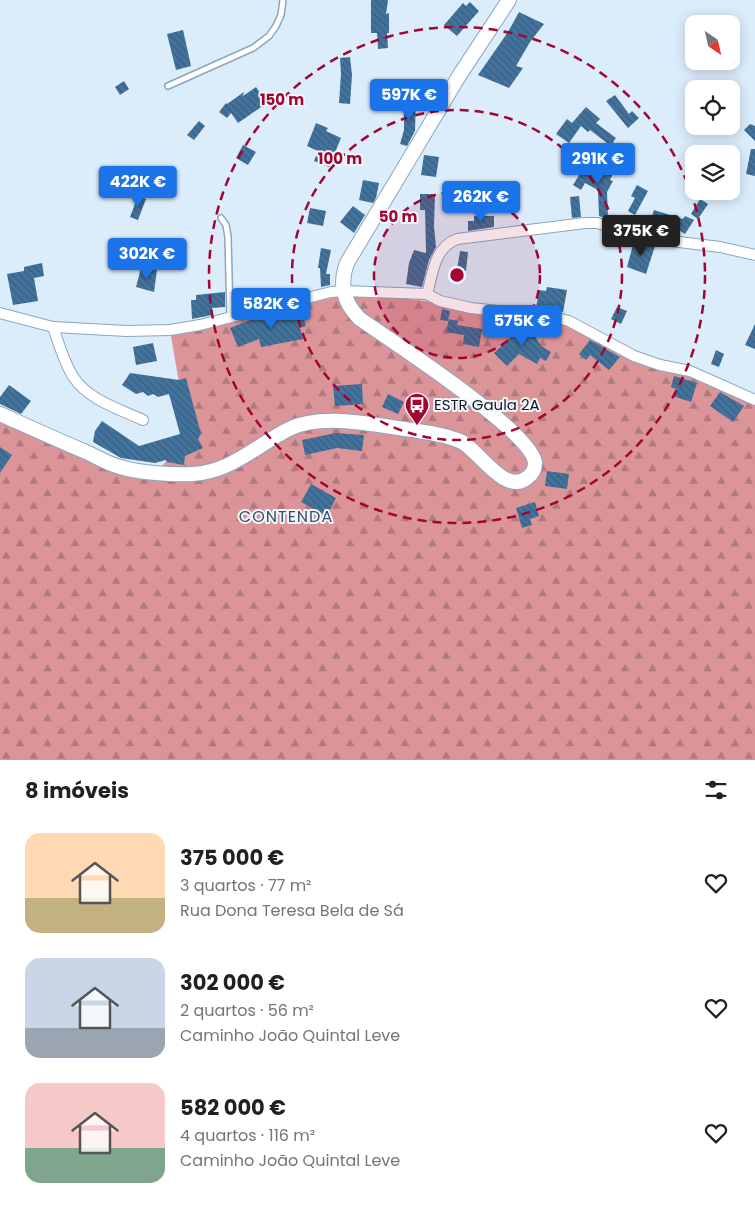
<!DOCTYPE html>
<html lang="pt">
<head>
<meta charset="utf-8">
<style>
	body { margin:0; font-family:Poppins,sans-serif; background:#f2f2f2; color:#202124; height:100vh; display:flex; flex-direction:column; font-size:19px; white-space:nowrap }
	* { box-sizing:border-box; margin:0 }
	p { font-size:16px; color:#757577 }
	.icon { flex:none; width:28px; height:28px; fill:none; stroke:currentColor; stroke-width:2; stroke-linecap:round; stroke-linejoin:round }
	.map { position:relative; height:760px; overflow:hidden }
	.drawer { display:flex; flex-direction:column; background:#fff; flex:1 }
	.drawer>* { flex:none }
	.needle { width:32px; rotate:146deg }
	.fabs { position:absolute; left:685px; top:15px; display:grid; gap:10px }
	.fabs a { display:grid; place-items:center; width:55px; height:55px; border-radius:10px; background:#fff; box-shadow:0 2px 12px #0003; font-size:25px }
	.price { position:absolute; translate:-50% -42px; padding:0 11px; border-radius:5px; background:#1a73e8; color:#fff; font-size:16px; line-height:32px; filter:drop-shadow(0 1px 2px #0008) }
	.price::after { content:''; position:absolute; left:50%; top:30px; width:15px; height:11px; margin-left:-8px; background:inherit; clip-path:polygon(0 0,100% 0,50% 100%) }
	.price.current { background:#222; color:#fff }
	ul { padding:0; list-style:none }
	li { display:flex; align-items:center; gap:15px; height:125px; padding:0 25px }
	li span { display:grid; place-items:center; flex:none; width:140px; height:100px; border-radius:15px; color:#555 }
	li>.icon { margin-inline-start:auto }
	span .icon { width:60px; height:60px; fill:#fffc; stroke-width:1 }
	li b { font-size:21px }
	h2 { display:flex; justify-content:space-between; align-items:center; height:60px; padding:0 25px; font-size:21px }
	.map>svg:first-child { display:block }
	.forest { fill:url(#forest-firs) }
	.building { fill:url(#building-back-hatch) }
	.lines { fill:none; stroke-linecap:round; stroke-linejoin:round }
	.lane-casing { stroke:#8ca6be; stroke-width:8 }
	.street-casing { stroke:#8ca6be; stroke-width:12 }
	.secondary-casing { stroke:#8ca6be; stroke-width:16 }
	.lane { stroke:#fff; stroke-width:5 }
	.street { stroke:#fff; stroke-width:10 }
	.secondary { stroke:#fff; stroke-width:14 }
	.ring { fill:none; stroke:#a30533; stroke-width:2.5; stroke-dasharray:9 6 }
	.labels { text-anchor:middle; stroke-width:4; stroke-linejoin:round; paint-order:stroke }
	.poi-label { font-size:15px; fill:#111b24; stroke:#f2f7fc; text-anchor:start }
	.neighbourhood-label { font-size:16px; letter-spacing:1px; fill:#385065; stroke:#f2f7fc }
	.centre { fill:#a30533; stroke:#f2f7fc; stroke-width:2.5 }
	.ring-label { font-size:15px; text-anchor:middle; font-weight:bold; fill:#a30533; stroke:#f2f7fc; stroke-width:4; stroke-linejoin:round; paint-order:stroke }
</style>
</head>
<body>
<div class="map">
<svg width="755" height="760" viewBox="0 0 755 760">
	<defs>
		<pattern id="forest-firs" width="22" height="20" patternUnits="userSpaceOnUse" patternTransform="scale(1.25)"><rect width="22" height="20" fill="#db9599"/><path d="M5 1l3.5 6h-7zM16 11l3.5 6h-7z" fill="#b0797d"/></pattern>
		<pattern id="building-back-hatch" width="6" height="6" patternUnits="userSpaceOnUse" patternTransform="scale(1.25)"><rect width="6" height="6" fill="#43739c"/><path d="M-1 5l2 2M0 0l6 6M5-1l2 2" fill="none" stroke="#375e7f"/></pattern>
	</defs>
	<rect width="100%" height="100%" fill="#dbecfb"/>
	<!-- forest -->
	<path class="forest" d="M344 291 554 317 755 401V760H0V414L22 424 157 472 188 436 170 330Z"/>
	<!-- building -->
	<g class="building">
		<path d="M371 0H388L386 14 389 13V33H387L388 48 378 49 377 33H371Z"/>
		<path d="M470 2 479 11 457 36 444 25 463 3 466 6Z"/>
		<path d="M519 12 544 24 530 42 516 66 523 68 509 88 478 75 508 32Z"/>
		<path d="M183 30 191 66 176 70 167 34Z"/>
		<path d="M350 57 352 75 350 104 339 103 341 74 340 58Z"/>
		<path d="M124 81 129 89 120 95 115 87Z"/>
		<path d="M256 87 267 103 238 123 231 113 227 118 219 112 226 103 227 104 244 92 243 96Z"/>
		<path d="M615 95 629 114 632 111 639 118 628 128 606 101Z"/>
		<path d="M404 99H416L415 131 407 146 400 144 404 130Z"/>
		<path d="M586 107 600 119 596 123 616 138 613 142 621 149 612 161 600 152 607 143 590 130 588 132 581 126 569 143 556 134 567 119 572 123Z"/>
		<path d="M199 121 205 126 194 140 187 135Z"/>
		<path d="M316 123 328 128 326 131 341 138 329 167 314 161 318 151 307 146Z"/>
		<path d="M750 124 755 126V141L744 130Z"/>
		<path d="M243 145 256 152 248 165 236 158Z"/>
		<path d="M751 149H755V176L746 174Z"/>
		<path d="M424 155 439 157 436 177 421 175Z"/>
		<path d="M606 162 616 167 610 180 613 181 607 192 608 218H605L599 216 598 190 585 183 581 190 573 185 584 167 599 176Z"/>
		<path d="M363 180 379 183 376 198 373 203 359 200Z"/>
		<path d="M637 185 648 191 635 215 628 211 635 198 631 196Z"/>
		<path d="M420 194H435L434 226 436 247 429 260 422 287 406 284 409 263 414 250 426 253 425 210H420Z"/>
		<path d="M467 195H480V204H466Z"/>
		<path d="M138 196 146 199 138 220 130 217Z"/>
		<path d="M579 196 581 217 572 218 570 197Z"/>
		<path d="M700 199 708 204 698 219 691 214Z"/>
		<path d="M353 206 365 215 354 233 340 222Z"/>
		<path d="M310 208 326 211 323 226 307 223Z"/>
		<path d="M654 210 683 219 685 216 694 220 685 234 674 227 671 234H669L648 227Z"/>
		<path d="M474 216H494V227L468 231V221H474Z"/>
		<path d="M634 241 655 246 646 274 627 267Z"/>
		<path d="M321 248 331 250 326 274H330V285L321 287 320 268H318Z"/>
		<path d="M460 251 468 252 466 271 457 270Z"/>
		<path d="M42 263 44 276 34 278 38 301 13 305 7 274 24 271V267Z"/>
		<path d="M141 268 157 270 154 292 136 287Z"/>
		<path d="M547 287 567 290 563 312 536 308 539 290 546 291Z"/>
		<path d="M225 292V307L212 308V315L192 319 191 300H196V295Z"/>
		<path d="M617 307 627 311 621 324 611 319Z"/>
		<path d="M301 309 306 326 300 328 303 339 261 347 259 339 238 347 230 328 250 320 272 316V317Z"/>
		<path d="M442 309 450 311 448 321 440 320Z"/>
		<path d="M449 319 458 321 457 325 482 329 479 347 463 344 464 335 446 332Z"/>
		<path d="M526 322 541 346 551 352 546 361 540 358 537 364 519 354 507 366 494 353 512 336 510 332Z"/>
		<path d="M755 324V349L745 345Z"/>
		<path d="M590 340 620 357 609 370 590 355 586 360 579 354Z"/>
		<path d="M153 343 157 361 136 365 133 347Z"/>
		<path d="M716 350 724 354 719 367 711 364Z"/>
		<path d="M130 373 179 380 186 378 201 434 198 439 203 448 185 456 184 465 167 462 166 460 155 463 121 458 93 442 95 431 102 421 139 446 180 434 169 394 158 397 153 394 148 396 143 392 136 394 122 385Z"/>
		<path d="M674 376 697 383 691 402 673 396 676 389 671 387Z"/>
		<path d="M362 384 363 404 335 406 333 386Z"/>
		<path d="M9 385 31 401 21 414 0 404V397Z"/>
		<path d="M720 392 744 406 733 422 710 406Z"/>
		<path d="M388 394 404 402 398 414 382 407Z"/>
		<path d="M336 433 364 435 362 451 337 448 305 455 302 440Z"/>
		<path d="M0 447 12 455 0 473Z"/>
		<path d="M547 471 569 474 567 489 545 486Z"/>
		<path d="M311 484 336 498 327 516 301 502Z"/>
		<path d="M535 502 539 516 530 519 532 525 522 528 516 508Z"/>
	</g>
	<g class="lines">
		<defs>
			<g id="lane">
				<path d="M168 86 253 48 269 36 276 26 281 15 283 0"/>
				<path d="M221 218 226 225 228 237 230 316"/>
			</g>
			<g id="street">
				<path d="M427 294C433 273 434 248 457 239L585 223H597L643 236 671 241 720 247 755 255"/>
				<path d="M0 313 53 327 127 331 170 330 200 325 331 292 344 291 427 294 440 301 471 308 554 317 569 321 634 356 660 365 690 371 755 400"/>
				<path d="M53 327C59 344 64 363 74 378 89 400 119 409 143 420"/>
			</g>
			<path id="secondary" d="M0 414C29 427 57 440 86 452 97 457 108 464 120 467 139 473 173 475 193 474 231 472 257 445 289 429 324 412 380 426 418 431 432 433 449 436 462 442 479 451 506 497 528 477 532 474 535 469 535 463 533 432 390 340 360 319 344 303 339 284 347 263L459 76 509 0"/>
		</defs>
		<!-- lane casing -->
		<use href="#lane" class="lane-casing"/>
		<!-- street casing -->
		<use href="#street" class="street-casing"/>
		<!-- secondary casing -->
		<use href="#secondary" class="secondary-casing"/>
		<!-- lane -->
		<use href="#lane" class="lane"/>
		<!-- street -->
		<use href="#street" class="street"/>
		<!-- secondary -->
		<use href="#secondary" class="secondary"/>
	</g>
	<!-- distance rings -->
	<circle cx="457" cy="275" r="83" fill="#a30533" fill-opacity=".12"/>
	<g class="ring">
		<circle cx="457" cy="275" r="83"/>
		<circle cx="457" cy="275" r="165"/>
		<circle cx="457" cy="275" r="248"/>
	</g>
	<!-- icons -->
	<defs>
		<symbol id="bus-pin" viewBox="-11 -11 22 30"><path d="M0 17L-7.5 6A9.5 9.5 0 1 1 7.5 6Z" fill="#a30533" stroke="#f2f7fc"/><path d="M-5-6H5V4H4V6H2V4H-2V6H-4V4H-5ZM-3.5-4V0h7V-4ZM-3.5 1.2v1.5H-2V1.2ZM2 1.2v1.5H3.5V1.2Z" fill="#fff"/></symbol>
	</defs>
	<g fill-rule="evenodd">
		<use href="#bus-pin" x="403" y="391" width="28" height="38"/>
	</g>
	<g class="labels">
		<!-- poi labels -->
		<g class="poi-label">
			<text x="434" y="410">ESTR Gaula 2A</text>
		</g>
		<!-- neighbourhood labels -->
		<g class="neighbourhood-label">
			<text x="286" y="522">CONTENDA</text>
		</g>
	</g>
	<circle cx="457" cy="275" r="8" class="centre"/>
	<g class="ring-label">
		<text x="282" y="105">150 m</text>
		<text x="340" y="164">100 m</text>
		<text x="398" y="222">50 m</text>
	</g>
</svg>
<div class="fabs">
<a><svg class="needle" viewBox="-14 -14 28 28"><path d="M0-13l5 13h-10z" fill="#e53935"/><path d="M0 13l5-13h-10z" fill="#757577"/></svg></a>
<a><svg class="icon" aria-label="locate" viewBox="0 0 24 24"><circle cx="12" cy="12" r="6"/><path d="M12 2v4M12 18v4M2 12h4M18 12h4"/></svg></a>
<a><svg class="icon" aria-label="layers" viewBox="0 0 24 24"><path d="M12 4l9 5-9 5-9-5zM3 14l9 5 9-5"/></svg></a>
</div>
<b class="price" style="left:409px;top:121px">597K €</b>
<b class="price" style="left:598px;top:185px">291K €</b>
<b class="price" style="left:138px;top:208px">422K €</b>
<b class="price" style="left:481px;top:223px">262K €</b>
<b class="price current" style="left:641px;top:257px">375K €</b>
<b class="price" style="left:147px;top:280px">302K €</b>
<b class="price" style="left:271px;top:330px">582K €</b>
<b class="price" style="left:522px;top:347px">575K €</b>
</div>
<section class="drawer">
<h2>8 imóveis<svg class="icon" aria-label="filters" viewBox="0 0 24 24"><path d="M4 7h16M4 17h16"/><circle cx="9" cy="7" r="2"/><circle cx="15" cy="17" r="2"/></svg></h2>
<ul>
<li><span style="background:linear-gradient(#ffd9b3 65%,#c2b280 0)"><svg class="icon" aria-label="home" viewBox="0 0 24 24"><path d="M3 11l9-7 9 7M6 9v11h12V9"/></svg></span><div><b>375 000 €</b><p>3 quartos · 77 m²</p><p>Rua Dona Teresa Bela de Sá</p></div><svg class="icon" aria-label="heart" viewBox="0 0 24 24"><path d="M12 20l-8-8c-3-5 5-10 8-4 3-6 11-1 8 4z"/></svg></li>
<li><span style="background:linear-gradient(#c9d6e8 70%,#9aa5b1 0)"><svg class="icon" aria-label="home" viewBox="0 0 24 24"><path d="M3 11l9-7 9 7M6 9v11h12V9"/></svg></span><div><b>302 000 €</b><p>2 quartos · 56 m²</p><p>Caminho João Quintal Leve</p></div><svg class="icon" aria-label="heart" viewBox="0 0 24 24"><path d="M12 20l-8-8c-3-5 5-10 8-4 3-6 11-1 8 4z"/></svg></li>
<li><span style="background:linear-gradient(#f6c9c9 65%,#7fa58c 0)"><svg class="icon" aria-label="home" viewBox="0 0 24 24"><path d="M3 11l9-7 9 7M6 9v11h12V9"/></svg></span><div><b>582 000 €</b><p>4 quartos · 116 m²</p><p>Caminho João Quintal Leve</p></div><svg class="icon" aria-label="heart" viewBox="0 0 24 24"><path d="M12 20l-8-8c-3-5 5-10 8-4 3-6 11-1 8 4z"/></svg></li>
</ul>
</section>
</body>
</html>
